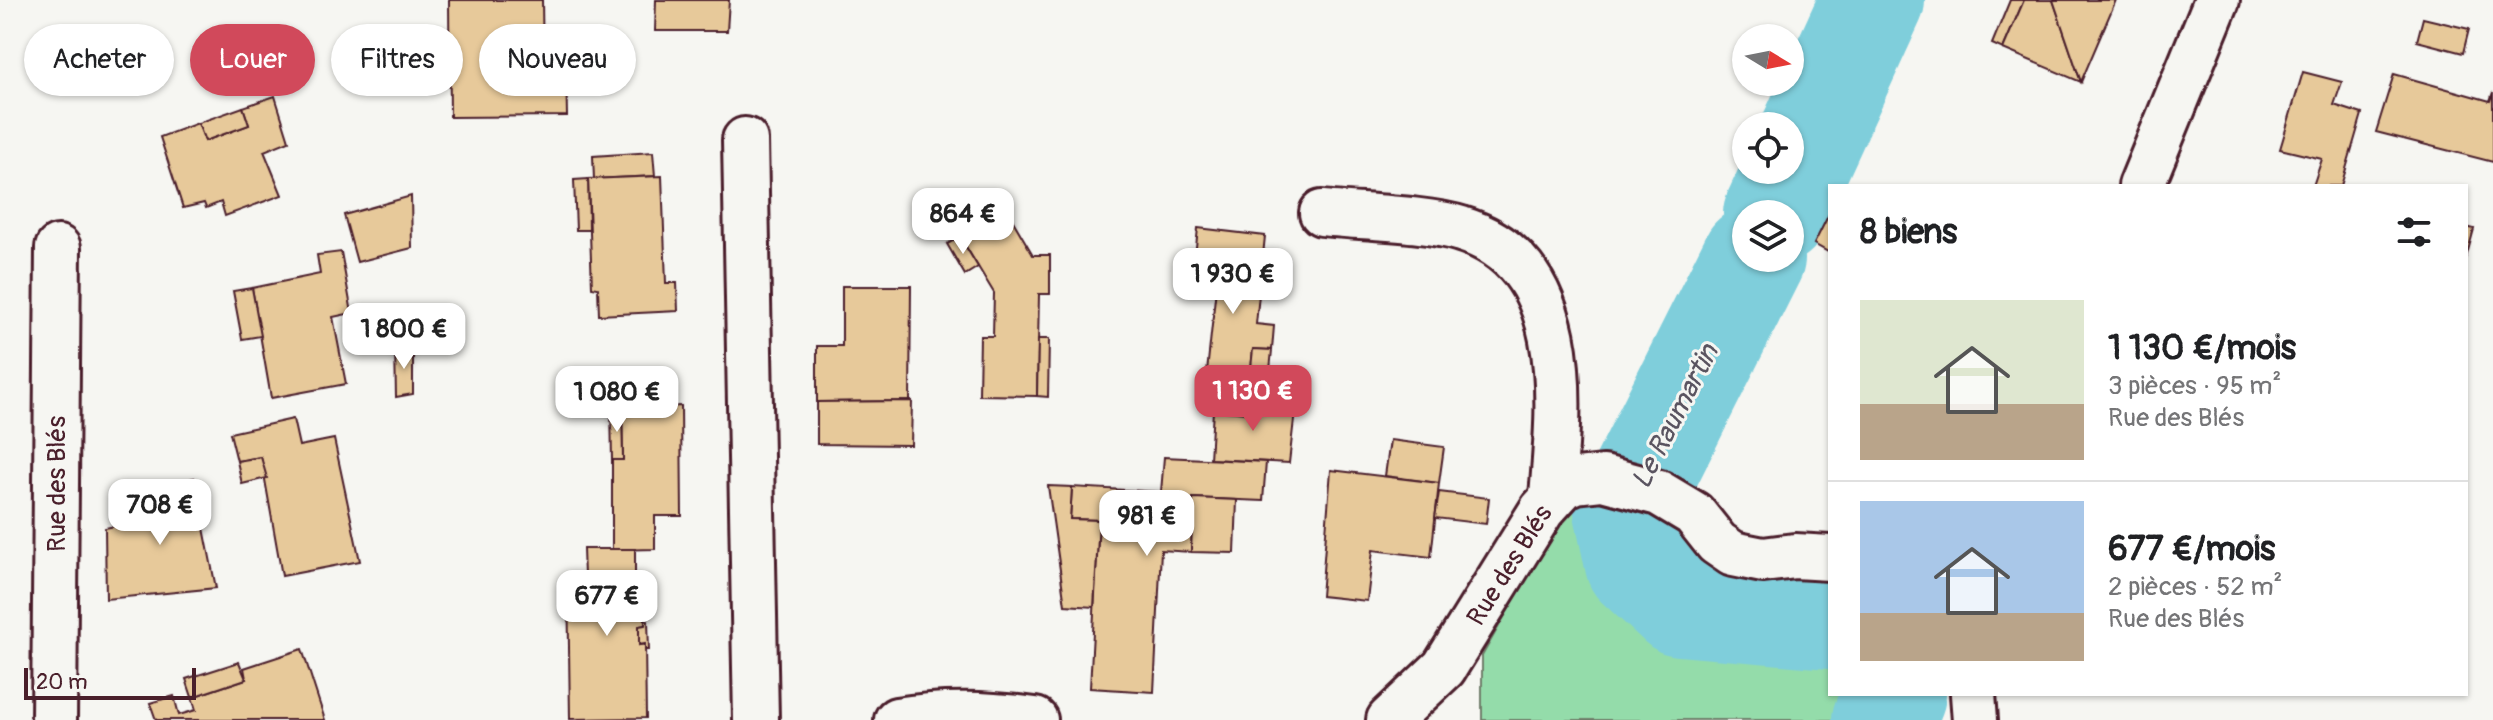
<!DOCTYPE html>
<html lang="fr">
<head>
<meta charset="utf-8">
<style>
	body { margin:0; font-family:Pangolin,sans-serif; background:#f2f2f2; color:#202124; height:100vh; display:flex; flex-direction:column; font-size:30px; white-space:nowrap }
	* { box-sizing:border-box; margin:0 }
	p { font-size:26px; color:#757577 }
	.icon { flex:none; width:44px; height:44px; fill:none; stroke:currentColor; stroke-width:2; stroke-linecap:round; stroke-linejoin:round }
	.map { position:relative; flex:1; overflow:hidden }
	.side { position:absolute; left:1828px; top:184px; width:640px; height:512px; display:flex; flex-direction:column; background:#fff; border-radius:0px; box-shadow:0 2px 6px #0004 }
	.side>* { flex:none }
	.top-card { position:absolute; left:24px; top:24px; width:760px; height:72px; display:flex; gap:16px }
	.needle { width:52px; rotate:100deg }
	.buttons { position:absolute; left:1732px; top:24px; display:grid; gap:16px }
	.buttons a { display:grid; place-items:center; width:72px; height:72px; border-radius:50%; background:#fff; box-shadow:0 2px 6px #0004; font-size:40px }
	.scale { position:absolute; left:24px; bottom:20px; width:172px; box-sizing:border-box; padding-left:8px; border:4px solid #4a1f2b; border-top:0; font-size:22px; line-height:28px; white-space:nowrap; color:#4a1f2b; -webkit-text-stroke:6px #f6f6f2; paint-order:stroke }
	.price { position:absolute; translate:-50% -68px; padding:0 18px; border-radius:16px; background:#fff; color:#222; font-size:26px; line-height:52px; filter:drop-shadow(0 2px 4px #0008) }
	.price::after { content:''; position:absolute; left:50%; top:48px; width:24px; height:18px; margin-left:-12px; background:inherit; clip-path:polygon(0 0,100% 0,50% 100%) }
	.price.on { background:#d1495b; color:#fff }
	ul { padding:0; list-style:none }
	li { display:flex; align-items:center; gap:24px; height:200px; padding:0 32px }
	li+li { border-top:2px solid #e0e0e0 }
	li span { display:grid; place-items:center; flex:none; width:224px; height:160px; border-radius:0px; color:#555 }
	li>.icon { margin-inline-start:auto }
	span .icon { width:96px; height:96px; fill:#fffc; stroke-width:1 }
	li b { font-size:34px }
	h2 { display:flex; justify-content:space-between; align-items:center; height:96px; padding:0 32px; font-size:34px }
	.pill { padding:0 28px; border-radius:36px; background:#fff; box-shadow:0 2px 6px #0004; font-size:28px; line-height:72px }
	.pill.on { background:#d1495b; color:#fff }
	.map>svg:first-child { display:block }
	.green { fill:#94dcaa; stroke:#6f7e6a; stroke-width:2 }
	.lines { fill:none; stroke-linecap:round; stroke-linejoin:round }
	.river { stroke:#7fcedb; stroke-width:104 }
	.building { fill:#e7c99a; stroke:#4a1f2b; stroke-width:2 }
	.minor-casing { stroke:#4a1f2b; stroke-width:50 }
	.minor { stroke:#f6f6f2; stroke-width:44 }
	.labels { text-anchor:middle; stroke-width:6; stroke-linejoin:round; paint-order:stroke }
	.street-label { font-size:26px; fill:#4a1f2b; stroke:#f6f6f2 }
	.water-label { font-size:28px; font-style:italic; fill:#5a5460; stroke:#f6f6f2 }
</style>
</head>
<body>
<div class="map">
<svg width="2493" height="720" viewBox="0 0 2493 720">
	<rect width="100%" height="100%" fill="#f6f6f2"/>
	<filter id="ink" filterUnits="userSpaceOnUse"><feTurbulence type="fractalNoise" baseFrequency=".0125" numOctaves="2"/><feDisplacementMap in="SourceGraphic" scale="16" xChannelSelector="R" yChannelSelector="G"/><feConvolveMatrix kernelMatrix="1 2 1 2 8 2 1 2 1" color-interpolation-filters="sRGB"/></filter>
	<g filter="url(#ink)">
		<!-- green -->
		<path class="green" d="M1567 506 1669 535 1830 612V694H1930L1919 720H1482V656Z"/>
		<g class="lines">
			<!-- river -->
			<g class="river">
				<path d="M1775 214 1873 0"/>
				<path d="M1753 258 1626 511 1637 564 1680 604 1830 617"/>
				<path d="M1884 720 1894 694"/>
			</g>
		</g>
		<!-- building -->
		<g class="building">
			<path d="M449 0H542L543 67H566L567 116 450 117Z"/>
			<path d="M656 0H729L727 31H655Z"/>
			<path d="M2010 0H2024L2003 49 1992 44Z"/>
			<path d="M2024 0H2053L2081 82 2003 49Z"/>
			<path d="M2053 0H2116L2081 82Z"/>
			<path d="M2423 18 2469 29 2463 53 2417 41Z"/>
			<path d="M2303 72 2342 82 2334 105 2362 114 2341 186H2313L2322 159 2280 149Z"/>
			<path d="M2394 74 2490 101 2493 92V162L2376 132Z"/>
			<path d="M275 96 289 141 264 151 282 195 225 216 221 202 206 208 204 203 183 208 160 137 198 123 205 141 249 125 243 107Z"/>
			<path d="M243 107 249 125 205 141 198 123Z"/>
			<path d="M653 152 655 176 594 179 593 156Z"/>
			<path d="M662 176 666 283H677L678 311 599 315 598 288 592 287 588 179Z"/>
			<path d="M588 179 589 230H576L574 180Z"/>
			<path d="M411 196 412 248 357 262 344 215Z"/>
			<path d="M1006 209 1033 255H1050V294H1039L1037 396 979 395 980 336H993L994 293 960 237Z"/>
			<path d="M1830 212V253L1814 244Z"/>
			<path d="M2466 227 2474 229 2466 258Z"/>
			<path d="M1198 228 1265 236 1256 324 1274 326 1272 350 1253 349 1247 413 1203 409 1218 269 1194 266Z"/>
			<path d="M960 237 978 267 965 275 947 244Z"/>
			<path d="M341 252 352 313 333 317 346 384 271 398 252 288 320 274 317 255Z"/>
			<path d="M842 286H911L910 401 817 402V346H842Z"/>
			<path d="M252 288 261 336 242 339 233 291Z"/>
			<path d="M1038 339H1049L1048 397 1037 396Z"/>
			<path d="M395 347 413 348V394L396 397Z"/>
			<path d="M1253 349 1272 350 1270 370 1251 368Z"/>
			<path d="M1250 393 1270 396 1268 408 1295 411 1289 463 1210 459 1213 410 1247 413Z"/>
			<path d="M1270 396 1296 399 1295 411 1268 408Z"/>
			<path d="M912 401 911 445 817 444V402Z"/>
			<path d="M681 406 682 516H655V549L612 550V460H623L622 408Z"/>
			<path d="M611 407 622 408 623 460H612Z"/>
			<path d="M293 419 299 446 334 439 360 561 282 576 261 457 237 461 230 433Z"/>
			<path d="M1390 440 1444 447 1439 483 1385 476Z"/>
			<path d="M261 457 267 478 242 484 237 461Z"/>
			<path d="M1164 457 1266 462 1263 501 1193 498 1191 552 1161 550 1154 692 1090 688 1099 520 1070 519 1072 487 1161 492Z"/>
			<path d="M1331 470 1439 483 1431 557 1373 550 1367 601 1321 596Z"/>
			<path d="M194 478 216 588 106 599 105 528 149 519 144 490Z"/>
			<path d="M1048 486 1072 487 1070 519 1099 520 1094 607 1065 605Z"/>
			<path d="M1439 492 1489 498 1486 524 1435 518Z"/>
			<path d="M1193 498 1237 500 1235 553 1191 552Z"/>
			<path d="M583 549H635V576L644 575 645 625 639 626V645L645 644 646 718 570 719 568 576H584Z"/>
			<path d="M645 620 648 621 649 650H645V644L639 645V626L645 625Z"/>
			<path d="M302 649 325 720H156L150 703 174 696 179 715 196 710 192 697 246 679 244 668Z"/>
			<path d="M239 662 246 679 192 697 186 679Z"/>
		</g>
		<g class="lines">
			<defs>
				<g id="minor">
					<path d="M745 140 756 720"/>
					<path d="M2141 186 2217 0"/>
					<path d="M1322 213C1360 217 1427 218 1461 229 1575 263 1560 403 1552 497"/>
					<path d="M1973 694 1975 720"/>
					<path d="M54 720 58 248"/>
					<path d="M897 720C944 712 988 714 1035 720"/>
					<path d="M1389 720 1444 668 1542 510 1564 486 1576 481 1603 478 1659 493 1694 514 1717 543 1733 554 1763 560 1795 556 1830 558"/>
				</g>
			</defs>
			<!-- minor casing -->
			<use href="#minor" class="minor-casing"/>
			<!-- minor -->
			<use href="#minor" class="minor"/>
		</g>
	</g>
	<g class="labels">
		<!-- street labels -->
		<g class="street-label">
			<text transform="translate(56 484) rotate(-90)" y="9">Rue des Blés</text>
			<text transform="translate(1509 565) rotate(-58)" y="9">Rue des Blés</text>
		</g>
		<!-- water labels -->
		<g class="water-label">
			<text transform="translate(1674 416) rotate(-63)" y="10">Le Raumartin</text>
		</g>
	</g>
</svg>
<div class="buttons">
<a><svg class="needle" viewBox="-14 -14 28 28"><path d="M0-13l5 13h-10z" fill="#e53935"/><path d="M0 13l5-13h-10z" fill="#757577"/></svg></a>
<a><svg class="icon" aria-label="locate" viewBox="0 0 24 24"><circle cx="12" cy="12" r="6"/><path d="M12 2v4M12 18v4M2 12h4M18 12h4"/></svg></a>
<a><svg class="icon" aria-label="layers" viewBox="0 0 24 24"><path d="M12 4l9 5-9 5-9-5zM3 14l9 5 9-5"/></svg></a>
</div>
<div class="scale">20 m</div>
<b class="price" style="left:963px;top:256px">864 €</b>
<b class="price" style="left:1233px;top:316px">1 930 €</b>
<b class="price" style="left:404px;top:371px">1 800 €</b>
<b class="price on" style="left:1253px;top:433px">1 130 €</b>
<b class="price" style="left:617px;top:434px">1 080 €</b>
<b class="price" style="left:160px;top:547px">708 €</b>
<b class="price" style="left:1147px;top:558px">981 €</b>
<b class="price" style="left:607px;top:638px">677 €</b>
<div class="top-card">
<a class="pill">Acheter</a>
<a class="pill on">Louer</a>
<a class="pill">Filtres</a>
<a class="pill">Nouveau</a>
</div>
<section class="side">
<h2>8 biens<svg class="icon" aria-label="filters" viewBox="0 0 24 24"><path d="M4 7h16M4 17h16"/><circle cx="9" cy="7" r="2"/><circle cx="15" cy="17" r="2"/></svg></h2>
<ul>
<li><span style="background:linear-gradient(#dfe7d0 65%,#b9a48a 0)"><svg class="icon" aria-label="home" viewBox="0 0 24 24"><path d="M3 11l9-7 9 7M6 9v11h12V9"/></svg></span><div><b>1 130 €/mois</b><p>3 pièces · 95 m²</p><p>Rue des Blés</p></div></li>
<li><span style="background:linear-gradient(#a9c7e8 70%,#b9a48a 0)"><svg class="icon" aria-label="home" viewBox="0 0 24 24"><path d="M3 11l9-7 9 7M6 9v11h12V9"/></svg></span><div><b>677 €/mois</b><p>2 pièces · 52 m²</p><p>Rue des Blés</p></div></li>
</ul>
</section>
</div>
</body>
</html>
